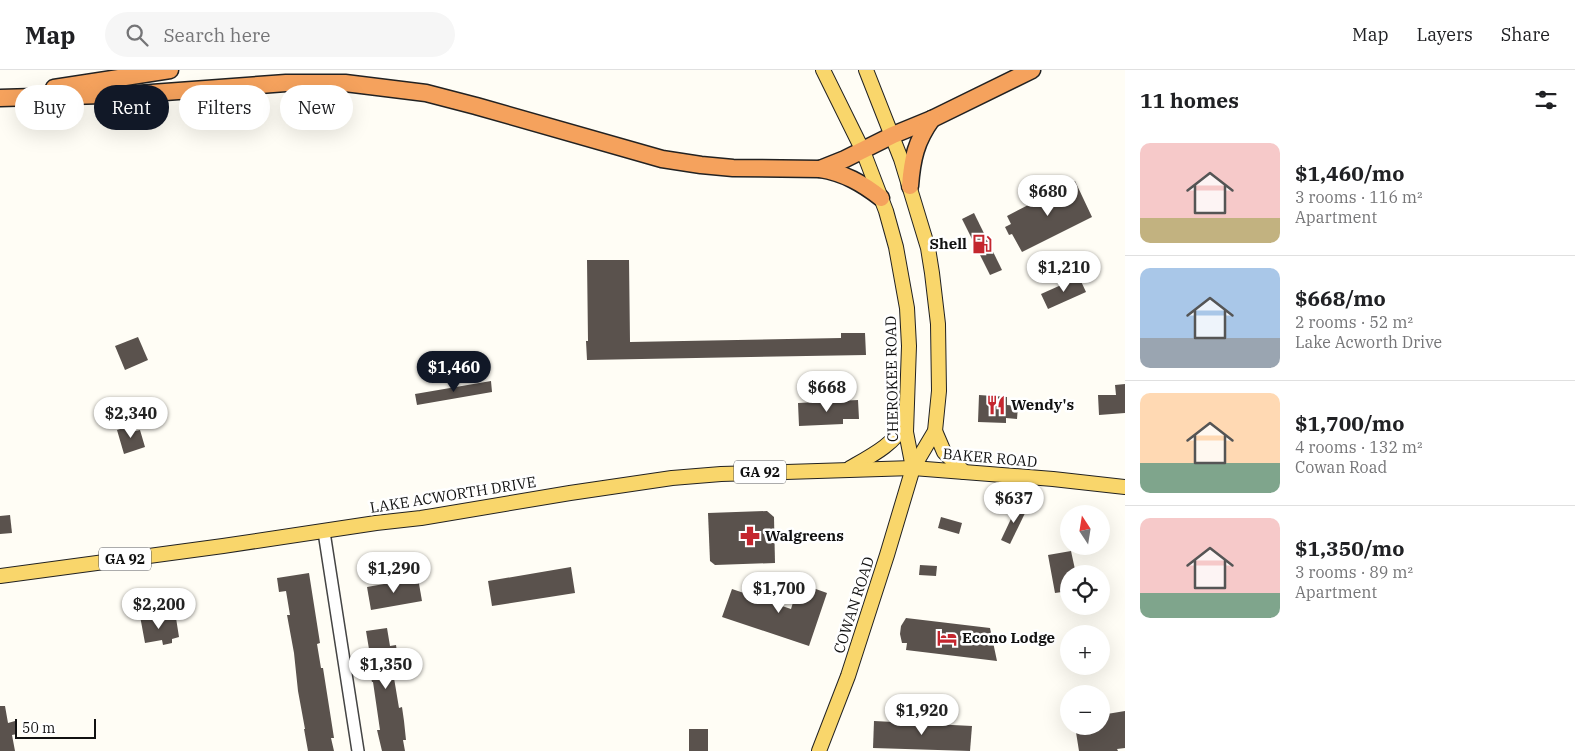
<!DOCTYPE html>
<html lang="en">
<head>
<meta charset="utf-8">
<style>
	body { margin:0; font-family:"IBM Plex Serif",serif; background:#f6f6f6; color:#202124; height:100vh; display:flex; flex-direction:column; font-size:19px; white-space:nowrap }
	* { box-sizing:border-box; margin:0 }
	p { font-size:16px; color:#757577 }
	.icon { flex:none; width:28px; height:28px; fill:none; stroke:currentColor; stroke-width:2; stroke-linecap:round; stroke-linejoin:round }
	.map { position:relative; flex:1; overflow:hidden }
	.panel { display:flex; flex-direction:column; background:#fff; width:450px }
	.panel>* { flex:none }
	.guide { position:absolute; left:15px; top:15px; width:475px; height:45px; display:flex; gap:10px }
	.needle { width:32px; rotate:348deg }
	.buttons { position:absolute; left:1060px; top:435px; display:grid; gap:10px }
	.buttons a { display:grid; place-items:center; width:50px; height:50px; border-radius:50%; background:#fff; box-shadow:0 5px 20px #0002; font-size:25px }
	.scale { position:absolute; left:15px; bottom:12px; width:81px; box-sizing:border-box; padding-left:5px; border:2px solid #111; border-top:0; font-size:14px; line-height:18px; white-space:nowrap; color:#111; -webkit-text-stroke:4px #fff; paint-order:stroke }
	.price { position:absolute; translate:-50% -42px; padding:0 11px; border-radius:18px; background:#fff; color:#222; font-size:16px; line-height:32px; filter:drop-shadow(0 1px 2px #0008) }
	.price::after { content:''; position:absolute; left:50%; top:30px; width:15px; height:11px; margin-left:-8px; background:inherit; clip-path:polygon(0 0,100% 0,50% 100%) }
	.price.on { background:#111827; color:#fff }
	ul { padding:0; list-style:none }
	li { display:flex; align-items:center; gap:15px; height:125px; padding:0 15px }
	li+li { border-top:1px solid #e0e0e0 }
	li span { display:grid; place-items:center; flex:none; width:140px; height:100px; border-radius:10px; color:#555 }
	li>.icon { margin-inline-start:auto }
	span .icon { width:60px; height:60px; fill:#fffc; stroke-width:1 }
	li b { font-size:21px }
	h2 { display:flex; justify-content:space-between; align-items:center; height:60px; padding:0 15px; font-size:21px }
	.pill { padding:0 18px; border-radius:22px; background:#fff; box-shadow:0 5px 20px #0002; font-size:18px; line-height:45px }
	.pill.on { background:#111827; color:#fff }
	header { display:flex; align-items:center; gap:30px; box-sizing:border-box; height:70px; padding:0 25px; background:#fff; border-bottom:1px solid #e0e0e0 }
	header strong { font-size:24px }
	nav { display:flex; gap:28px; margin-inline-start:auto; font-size:18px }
	.search { width:350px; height:45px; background:#f6f6f6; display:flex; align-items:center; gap:12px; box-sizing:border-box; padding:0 18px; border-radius:28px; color:#757577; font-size:19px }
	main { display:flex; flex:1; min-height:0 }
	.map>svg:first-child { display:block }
	.building { fill:#5a524d }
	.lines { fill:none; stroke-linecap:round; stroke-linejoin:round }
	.minor-casing { stroke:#444; stroke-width:14 }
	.major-casing { stroke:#222; stroke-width:16 }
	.highway-casing { stroke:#222; stroke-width:19 }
	.minor { stroke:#fff; stroke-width:11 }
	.major { stroke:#f9d66b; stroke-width:14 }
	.highway { stroke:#f5a25d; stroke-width:16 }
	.labels { text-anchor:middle; stroke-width:5; stroke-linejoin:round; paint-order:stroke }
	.shield { fill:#fff; stroke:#585858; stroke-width:1 }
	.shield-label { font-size:14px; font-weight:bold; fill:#111 }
	.poi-label { font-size:15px; font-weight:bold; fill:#111; stroke:#fff; text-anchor:start }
	.street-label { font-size:15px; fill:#111; stroke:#fff }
</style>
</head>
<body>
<header>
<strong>Map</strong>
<div class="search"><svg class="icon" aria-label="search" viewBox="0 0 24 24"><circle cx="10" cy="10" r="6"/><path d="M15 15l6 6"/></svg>Search here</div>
<nav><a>Map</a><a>Layers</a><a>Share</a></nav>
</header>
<main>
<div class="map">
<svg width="1125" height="681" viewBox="0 0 1125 681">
	<rect width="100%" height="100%" fill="#fffdf5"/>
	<!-- building -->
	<g class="building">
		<path d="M1075 111 1092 147 1022 182 1012 164 1009 165 1005 157 1011 154 1007 146Z"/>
		<path d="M974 143 1002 200 990 205 962 149Z"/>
		<path d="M587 190H629L630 272 841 268V263H865L866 285 587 290 586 271H588Z"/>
		<path d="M1079 207 1086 222 1048 239 1041 224Z"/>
		<path d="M138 267 148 290 125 300 115 276Z"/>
		<path d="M491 311 492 322 417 335 415 324Z"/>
		<path d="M1125 314V343L1099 345 1098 325H1116L1115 315Z"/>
		<path d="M979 325 1007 327V335L1018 336 1017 349 1006 348V353L978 352Z"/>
		<path d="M858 330 859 349H843V354L799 356 798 333Z"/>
		<path d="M133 355 135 361 140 360 145 377 124 384 117 360Z"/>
		<path d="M1018 434 1027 439 1010 474 1001 470Z"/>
		<path d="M767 441 774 447 775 493 715 495 710 491 708 443Z"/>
		<path d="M10 445 12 463 0 464V446Z"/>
		<path d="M941 447 962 453 959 464 938 458Z"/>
		<path d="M1071 481 1076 504H1069V521L1055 523 1048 485Z"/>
		<path d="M920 495 937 496 936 506 919 505Z"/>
		<path d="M571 497 575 523 492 536 488 511Z"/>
		<path d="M309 503 320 573 317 574 321 598H323L334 668H331L334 681H308L304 659H305L298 621 294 583 287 545H290L286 521 279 522 277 508Z"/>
		<path d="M418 508 422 531 371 540 367 517Z"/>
		<path d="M799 513 827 523 809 576 722 547 732 519 791 539Z"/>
		<path d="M153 543 155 552 176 548 179 567 172 569V573L163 575 162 570 145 573 140 546Z"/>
		<path d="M906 548 990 558 997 591 906 580 907 573H902L900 564 901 556Z"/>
		<path d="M387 558 390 576 396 575 398 589H393L396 608H394L399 638 402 637 404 651 406 670H403L405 681H382L377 660H380L373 612H372L365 580 369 579 366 561Z"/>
		<path d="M0 636H5L8 653 15 651 17 664 12 665 15 681H0Z"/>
		<path d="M1125 641V678L1117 679 1118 681H1079L1075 656H1101V645Z"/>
		<path d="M874 651 972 656 970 681 873 678Z"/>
		<rect x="689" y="659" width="19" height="22"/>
	</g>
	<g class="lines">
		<defs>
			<path id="minor" d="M324 462 358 681"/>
			<g id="major">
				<path d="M823 0 863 81 886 141 896 177 907 238 909 276 906 362 913 398"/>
				<path d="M935 361 944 382 964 402"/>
				<path d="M850 398C871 386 895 374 906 352"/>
				<path d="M0 506 223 476 376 453 421 448 570 423 672 408 721 404 913 398 1053 409 1125 417"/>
				<path d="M819 681 848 606 887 485 913 398 935 361 939 321 938 254 932 203 928 178 901 89 866 0"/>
			</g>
			<g id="highway">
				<path d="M54 18 170 0"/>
				<path d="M0 28 138 24 286 13H345L426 23 476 36 662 89 701 95 733 98 820 99C844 103 862 113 881 128"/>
				<path d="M820 99 845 89 893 65 932 49 1032 0"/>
				<path d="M910 116C912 89 916 71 932 49"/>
			</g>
		</defs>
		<!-- minor casing -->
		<use href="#minor" class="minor-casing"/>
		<!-- major casing -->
		<use href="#major" class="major-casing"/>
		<!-- highway casing -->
		<use href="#highway" class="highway-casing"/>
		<!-- minor -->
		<use href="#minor" class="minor"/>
		<!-- major -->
		<use href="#major" class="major"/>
		<!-- highway -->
		<use href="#highway" class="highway"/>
	</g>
	<!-- icons -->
	<defs>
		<symbol id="fuel-bare" viewBox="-9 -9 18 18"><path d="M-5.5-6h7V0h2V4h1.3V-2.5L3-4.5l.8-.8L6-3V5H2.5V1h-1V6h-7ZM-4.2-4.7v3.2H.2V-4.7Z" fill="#c4262e" stroke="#fff" stroke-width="2.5" paint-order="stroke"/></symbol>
		<symbol id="restaurant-bare" viewBox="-9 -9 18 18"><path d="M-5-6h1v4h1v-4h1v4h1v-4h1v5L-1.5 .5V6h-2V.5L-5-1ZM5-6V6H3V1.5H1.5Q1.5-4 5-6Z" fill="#c4262e" stroke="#fff" stroke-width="2.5" paint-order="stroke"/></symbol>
		<symbol id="pharmacy-bare" viewBox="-9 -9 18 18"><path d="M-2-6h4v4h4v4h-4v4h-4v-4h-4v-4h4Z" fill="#c4262e" stroke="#fff" stroke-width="2.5" paint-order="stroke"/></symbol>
		<symbol id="hotel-bare" viewBox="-9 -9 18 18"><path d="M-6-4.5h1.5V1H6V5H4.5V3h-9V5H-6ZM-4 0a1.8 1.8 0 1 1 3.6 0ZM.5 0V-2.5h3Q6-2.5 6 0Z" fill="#c4262e" stroke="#fff" stroke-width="2.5" paint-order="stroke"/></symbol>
	</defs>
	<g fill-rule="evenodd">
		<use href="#fuel-bare" x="968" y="160" width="28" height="28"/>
		<use href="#restaurant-bare" x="982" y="321" width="28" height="28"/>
		<use href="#pharmacy-bare" x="736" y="452" width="28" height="28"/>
		<use href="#hotel-bare" x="933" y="554" width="28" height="28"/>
	</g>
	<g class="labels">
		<!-- shield labels -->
		<g class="shield">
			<rect x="734" y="390.5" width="52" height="23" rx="4"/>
			<rect x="99" y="477.5" width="52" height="23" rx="4"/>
		</g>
		<g class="shield-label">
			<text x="760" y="407">GA 92</text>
			<text x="125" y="494">GA 92</text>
		</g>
		<!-- poi labels -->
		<g class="poi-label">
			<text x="967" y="179" text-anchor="end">Shell</text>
			<text x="1011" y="340">Wendy's</text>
			<text x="765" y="471">Walgreens</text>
			<text x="962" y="573">Econo Lodge</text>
		</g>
		<!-- street labels -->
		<g class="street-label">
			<text transform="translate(892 309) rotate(-91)" y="5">CHEROKEE ROAD</text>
			<text transform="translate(990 388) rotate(5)" y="5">BAKER ROAD</text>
			<text transform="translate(453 425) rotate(-9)" y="5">LAKE ACWORTH DRIVE</text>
			<text transform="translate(854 535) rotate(-72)" y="5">COWAN ROAD</text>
		</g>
	</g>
</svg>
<div class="buttons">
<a><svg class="needle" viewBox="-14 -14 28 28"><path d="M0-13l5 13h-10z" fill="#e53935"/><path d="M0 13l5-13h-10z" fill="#757577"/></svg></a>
<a><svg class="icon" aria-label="locate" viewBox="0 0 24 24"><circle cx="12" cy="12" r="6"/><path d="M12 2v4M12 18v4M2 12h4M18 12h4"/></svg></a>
<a>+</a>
<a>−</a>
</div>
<div class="scale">50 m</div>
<b class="price" style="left:1048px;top:147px">$680</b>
<b class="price" style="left:1064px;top:223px">$1,210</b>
<b class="price on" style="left:454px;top:323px">$1,460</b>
<b class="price" style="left:827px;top:343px">$668</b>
<b class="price" style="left:131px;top:369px">$2,340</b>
<b class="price" style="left:1014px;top:454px">$637</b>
<b class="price" style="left:394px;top:524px">$1,290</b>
<b class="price" style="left:779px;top:544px">$1,700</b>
<b class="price" style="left:159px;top:560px">$2,200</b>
<b class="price" style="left:386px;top:620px">$1,350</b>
<b class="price" style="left:922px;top:666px">$1,920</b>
<div class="guide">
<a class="pill">Buy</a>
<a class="pill on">Rent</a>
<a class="pill">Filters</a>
<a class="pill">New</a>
</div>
</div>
<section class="panel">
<h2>11 homes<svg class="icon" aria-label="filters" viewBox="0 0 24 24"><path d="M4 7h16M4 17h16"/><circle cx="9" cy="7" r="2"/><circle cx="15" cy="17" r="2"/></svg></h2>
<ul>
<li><span style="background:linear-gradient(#f6c9c9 75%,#c2b280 0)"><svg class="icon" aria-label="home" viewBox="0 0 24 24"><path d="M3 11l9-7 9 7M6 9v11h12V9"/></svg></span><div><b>$1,460/mo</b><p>3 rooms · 116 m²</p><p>Apartment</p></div></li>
<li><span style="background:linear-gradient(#a9c7e8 70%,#9aa5b1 0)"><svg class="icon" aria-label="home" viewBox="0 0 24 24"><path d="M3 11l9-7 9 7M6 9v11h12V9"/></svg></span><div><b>$668/mo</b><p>2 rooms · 52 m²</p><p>Lake Acworth Drive</p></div></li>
<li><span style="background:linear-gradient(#ffd9b3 70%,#7fa58c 0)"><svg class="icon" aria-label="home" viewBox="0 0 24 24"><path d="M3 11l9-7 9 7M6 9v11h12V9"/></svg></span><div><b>$1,700/mo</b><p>4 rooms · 132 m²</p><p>Cowan Road</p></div></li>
<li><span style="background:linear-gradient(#f6c9c9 75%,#7fa58c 0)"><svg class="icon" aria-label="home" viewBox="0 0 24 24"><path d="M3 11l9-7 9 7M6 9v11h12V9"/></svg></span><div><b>$1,350/mo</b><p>3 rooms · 89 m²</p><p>Apartment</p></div></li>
</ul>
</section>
</main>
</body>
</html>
